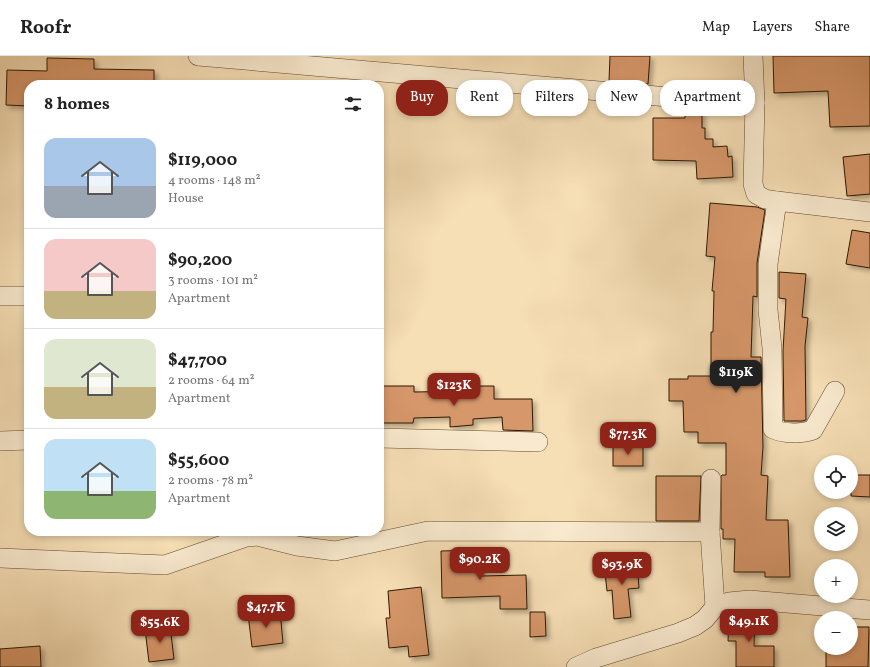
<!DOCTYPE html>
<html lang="en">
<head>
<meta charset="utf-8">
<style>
	body { margin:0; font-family:Vollkorn,serif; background:#f6f6f6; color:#222; height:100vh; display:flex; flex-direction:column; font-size:15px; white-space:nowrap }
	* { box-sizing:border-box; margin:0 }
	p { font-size:13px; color:#767676 }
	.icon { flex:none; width:22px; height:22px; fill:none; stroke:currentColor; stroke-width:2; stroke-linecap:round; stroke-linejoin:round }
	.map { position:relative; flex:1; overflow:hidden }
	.details { position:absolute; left:24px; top:24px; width:360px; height:456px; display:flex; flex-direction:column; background:#fff; border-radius:16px; box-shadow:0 2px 6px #0003 }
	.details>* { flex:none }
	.guide { position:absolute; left:396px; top:24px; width:380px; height:36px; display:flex; gap:8px }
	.tools { position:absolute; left:814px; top:399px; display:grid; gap:8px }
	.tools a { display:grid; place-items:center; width:44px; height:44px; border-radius:50%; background:#fff; box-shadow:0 2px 6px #0003; font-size:20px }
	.price { position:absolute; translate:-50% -34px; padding:0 9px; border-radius:8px; background:#8f2418; color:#fff; font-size:13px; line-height:26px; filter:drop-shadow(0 1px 2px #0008) }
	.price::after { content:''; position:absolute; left:50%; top:24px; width:12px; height:9px; margin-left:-6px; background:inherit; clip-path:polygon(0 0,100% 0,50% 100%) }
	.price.active { background:#222; color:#fff }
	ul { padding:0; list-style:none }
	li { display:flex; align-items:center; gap:12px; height:100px; padding:0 20px }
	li+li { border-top:1px solid #e0e0e0 }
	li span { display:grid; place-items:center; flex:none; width:112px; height:80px; border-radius:12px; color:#555 }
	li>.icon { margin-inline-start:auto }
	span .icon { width:48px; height:48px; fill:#fffc; stroke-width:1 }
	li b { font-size:17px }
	h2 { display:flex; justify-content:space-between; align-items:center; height:48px; padding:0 20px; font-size:17px }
	.chip { padding:0 14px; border-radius:16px; background:#fff; box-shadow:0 2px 6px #0003; font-size:14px; line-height:36px }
	.chip.active { background:#8f2418; color:#fff }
	header { display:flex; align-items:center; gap:24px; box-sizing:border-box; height:56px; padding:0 20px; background:#fff; border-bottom:1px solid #e0e0e0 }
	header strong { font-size:19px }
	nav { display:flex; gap:22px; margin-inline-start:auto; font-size:14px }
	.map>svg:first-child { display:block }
	.building { fill:#d6976a; stroke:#301900; filter:url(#shadow) }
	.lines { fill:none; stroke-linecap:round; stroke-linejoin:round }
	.minor-casing { stroke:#624a2d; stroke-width:20 }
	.minor { stroke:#f9eacf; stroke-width:19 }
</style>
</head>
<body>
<header>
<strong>Roofr</strong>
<nav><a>Map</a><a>Layers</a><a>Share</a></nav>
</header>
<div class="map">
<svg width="870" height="611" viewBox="0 0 870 611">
	<defs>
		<filter id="shadow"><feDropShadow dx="3.5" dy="3.5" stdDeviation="2" flood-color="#0004"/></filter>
	</defs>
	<rect width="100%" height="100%" fill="#f6deb5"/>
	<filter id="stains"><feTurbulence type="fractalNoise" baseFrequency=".005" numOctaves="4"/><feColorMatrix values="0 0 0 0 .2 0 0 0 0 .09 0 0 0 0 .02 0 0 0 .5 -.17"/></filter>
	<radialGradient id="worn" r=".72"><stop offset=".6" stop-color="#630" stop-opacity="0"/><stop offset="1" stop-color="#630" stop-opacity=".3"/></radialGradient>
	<!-- building -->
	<g class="building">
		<path d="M610 0H650L648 28 609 25Z"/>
		<path d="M773 0H870V70L830 71 828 35 774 37Z"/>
		<path d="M47 2 94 3V13L154 14V29H29V50L6 49 7 14 47 15Z"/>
		<path d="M685 56H702V72H705V83H713V91L727 90 728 101 732 100 733 121 697 123 696 105 653 104V62H685Z"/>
		<path d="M870 98V138L847 140 843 101Z"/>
		<path d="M710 147 757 151 765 154 757 207V241L753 240 751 301H761L763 391 761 419 768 420 766 464H788L790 521H765V516H734L735 483H723V473H721V420L722 419H726V387H698V376H684L683 345H669V323H688V320H711V276H713L714 235H712L715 201 706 200Z"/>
		<path d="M852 174 870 177V212L846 208Z"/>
		<path d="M779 216 806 218 802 261 808 262 805 290 806 364 802 365H784L783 295 786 243 779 242Z"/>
		<path d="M380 330H414V336L474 335V330H494V343H532L533 375 503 374 502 361 473 363V369L450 371V361L414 362 413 367H379Z"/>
		<rect x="613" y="390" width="30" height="20"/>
		<path d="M851 419H870V441L851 440Z"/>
		<path d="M656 420H701L699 465H656Z"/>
		<path d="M480 494 481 520 526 519 527 553H500V540L442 542 441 495Z"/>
		<path d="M637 505 639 532 628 533 631 561 614 563 612 534 607 535 604 508Z"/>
		<path d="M421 531 429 599 409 601 408 590 389 592 386 562H390L388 535Z"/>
		<path d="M280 555 283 587 252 591 248 558Z"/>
		<path d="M530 556H545L546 580 530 581Z"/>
		<path d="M729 558 755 559 754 590H774V611H736V585H728Z"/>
		<path d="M170 570 174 603 149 606 145 573Z"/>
		<path d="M851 571H869L868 611H826V592H851Z"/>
		<path d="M40 590 41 611H0V593Z"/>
	</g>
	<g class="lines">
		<defs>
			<g id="minor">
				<path d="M198 0 691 43 755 47"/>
				<path d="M753 0 755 47 753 128 756 138 765 143 777 145"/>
				<path d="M0 240H29"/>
				<path d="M835 335 813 374C802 378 784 378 773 373L772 292 768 254V208L777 145 870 156"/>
				<path d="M379 382 538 386"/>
				<path d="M0 385 29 384"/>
				<path d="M711 423 710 476 715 551"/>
				<path d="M0 502 165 509 246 481 257 480 297 490 335 495 428 475 710 476"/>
				<path d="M576 611 596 602 678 577 695 570 705 563 715 551 729 546 750 544 870 554"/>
			</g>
		</defs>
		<!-- minor casing -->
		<use href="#minor" class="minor-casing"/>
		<!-- minor -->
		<use href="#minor" class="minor"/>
	</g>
	<rect width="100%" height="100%" filter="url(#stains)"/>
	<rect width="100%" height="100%" fill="url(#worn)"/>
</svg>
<div class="tools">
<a><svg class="icon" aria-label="locate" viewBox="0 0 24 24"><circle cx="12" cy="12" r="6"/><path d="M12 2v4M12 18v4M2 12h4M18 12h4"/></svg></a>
<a><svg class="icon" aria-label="layers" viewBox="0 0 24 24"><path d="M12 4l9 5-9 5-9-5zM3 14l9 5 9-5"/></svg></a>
<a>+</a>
<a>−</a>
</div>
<b class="price active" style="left:736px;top:338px">$119K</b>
<b class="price" style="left:454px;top:351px">$123K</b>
<b class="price" style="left:628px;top:400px">$77.3K</b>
<b class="price" style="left:480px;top:525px">$90.2K</b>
<b class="price" style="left:622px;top:530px">$93.9K</b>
<b class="price" style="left:266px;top:573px">$47.7K</b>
<b class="price" style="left:749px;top:587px">$49.1K</b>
<b class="price" style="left:160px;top:588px">$55.6K</b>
<div class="guide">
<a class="chip active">Buy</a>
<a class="chip">Rent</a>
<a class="chip">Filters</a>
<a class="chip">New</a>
<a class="chip">Apartment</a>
</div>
<section class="details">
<h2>8 homes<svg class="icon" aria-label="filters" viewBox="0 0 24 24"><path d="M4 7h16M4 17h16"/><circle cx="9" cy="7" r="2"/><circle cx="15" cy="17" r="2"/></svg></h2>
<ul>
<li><span style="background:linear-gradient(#a9c7e8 60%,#9aa5b1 0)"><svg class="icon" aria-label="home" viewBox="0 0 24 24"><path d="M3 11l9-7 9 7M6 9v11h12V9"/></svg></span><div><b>$119,000</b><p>4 rooms · 148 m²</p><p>House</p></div></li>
<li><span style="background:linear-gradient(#f6c9c9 65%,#c2b280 0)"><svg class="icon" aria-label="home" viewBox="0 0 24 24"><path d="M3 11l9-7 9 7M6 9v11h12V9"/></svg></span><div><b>$90,200</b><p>3 rooms · 101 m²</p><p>Apartment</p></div></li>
<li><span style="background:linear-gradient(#dfe7d0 60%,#c2b280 0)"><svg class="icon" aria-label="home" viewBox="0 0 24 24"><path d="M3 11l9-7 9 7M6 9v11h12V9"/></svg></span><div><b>$47,700</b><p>2 rooms · 64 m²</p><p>Apartment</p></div></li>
<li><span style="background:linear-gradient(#bfe0f5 65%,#8fb573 0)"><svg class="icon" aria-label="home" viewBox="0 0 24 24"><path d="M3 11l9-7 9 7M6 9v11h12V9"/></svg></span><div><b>$55,600</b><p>2 rooms · 78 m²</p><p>Apartment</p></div></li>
</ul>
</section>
</div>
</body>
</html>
